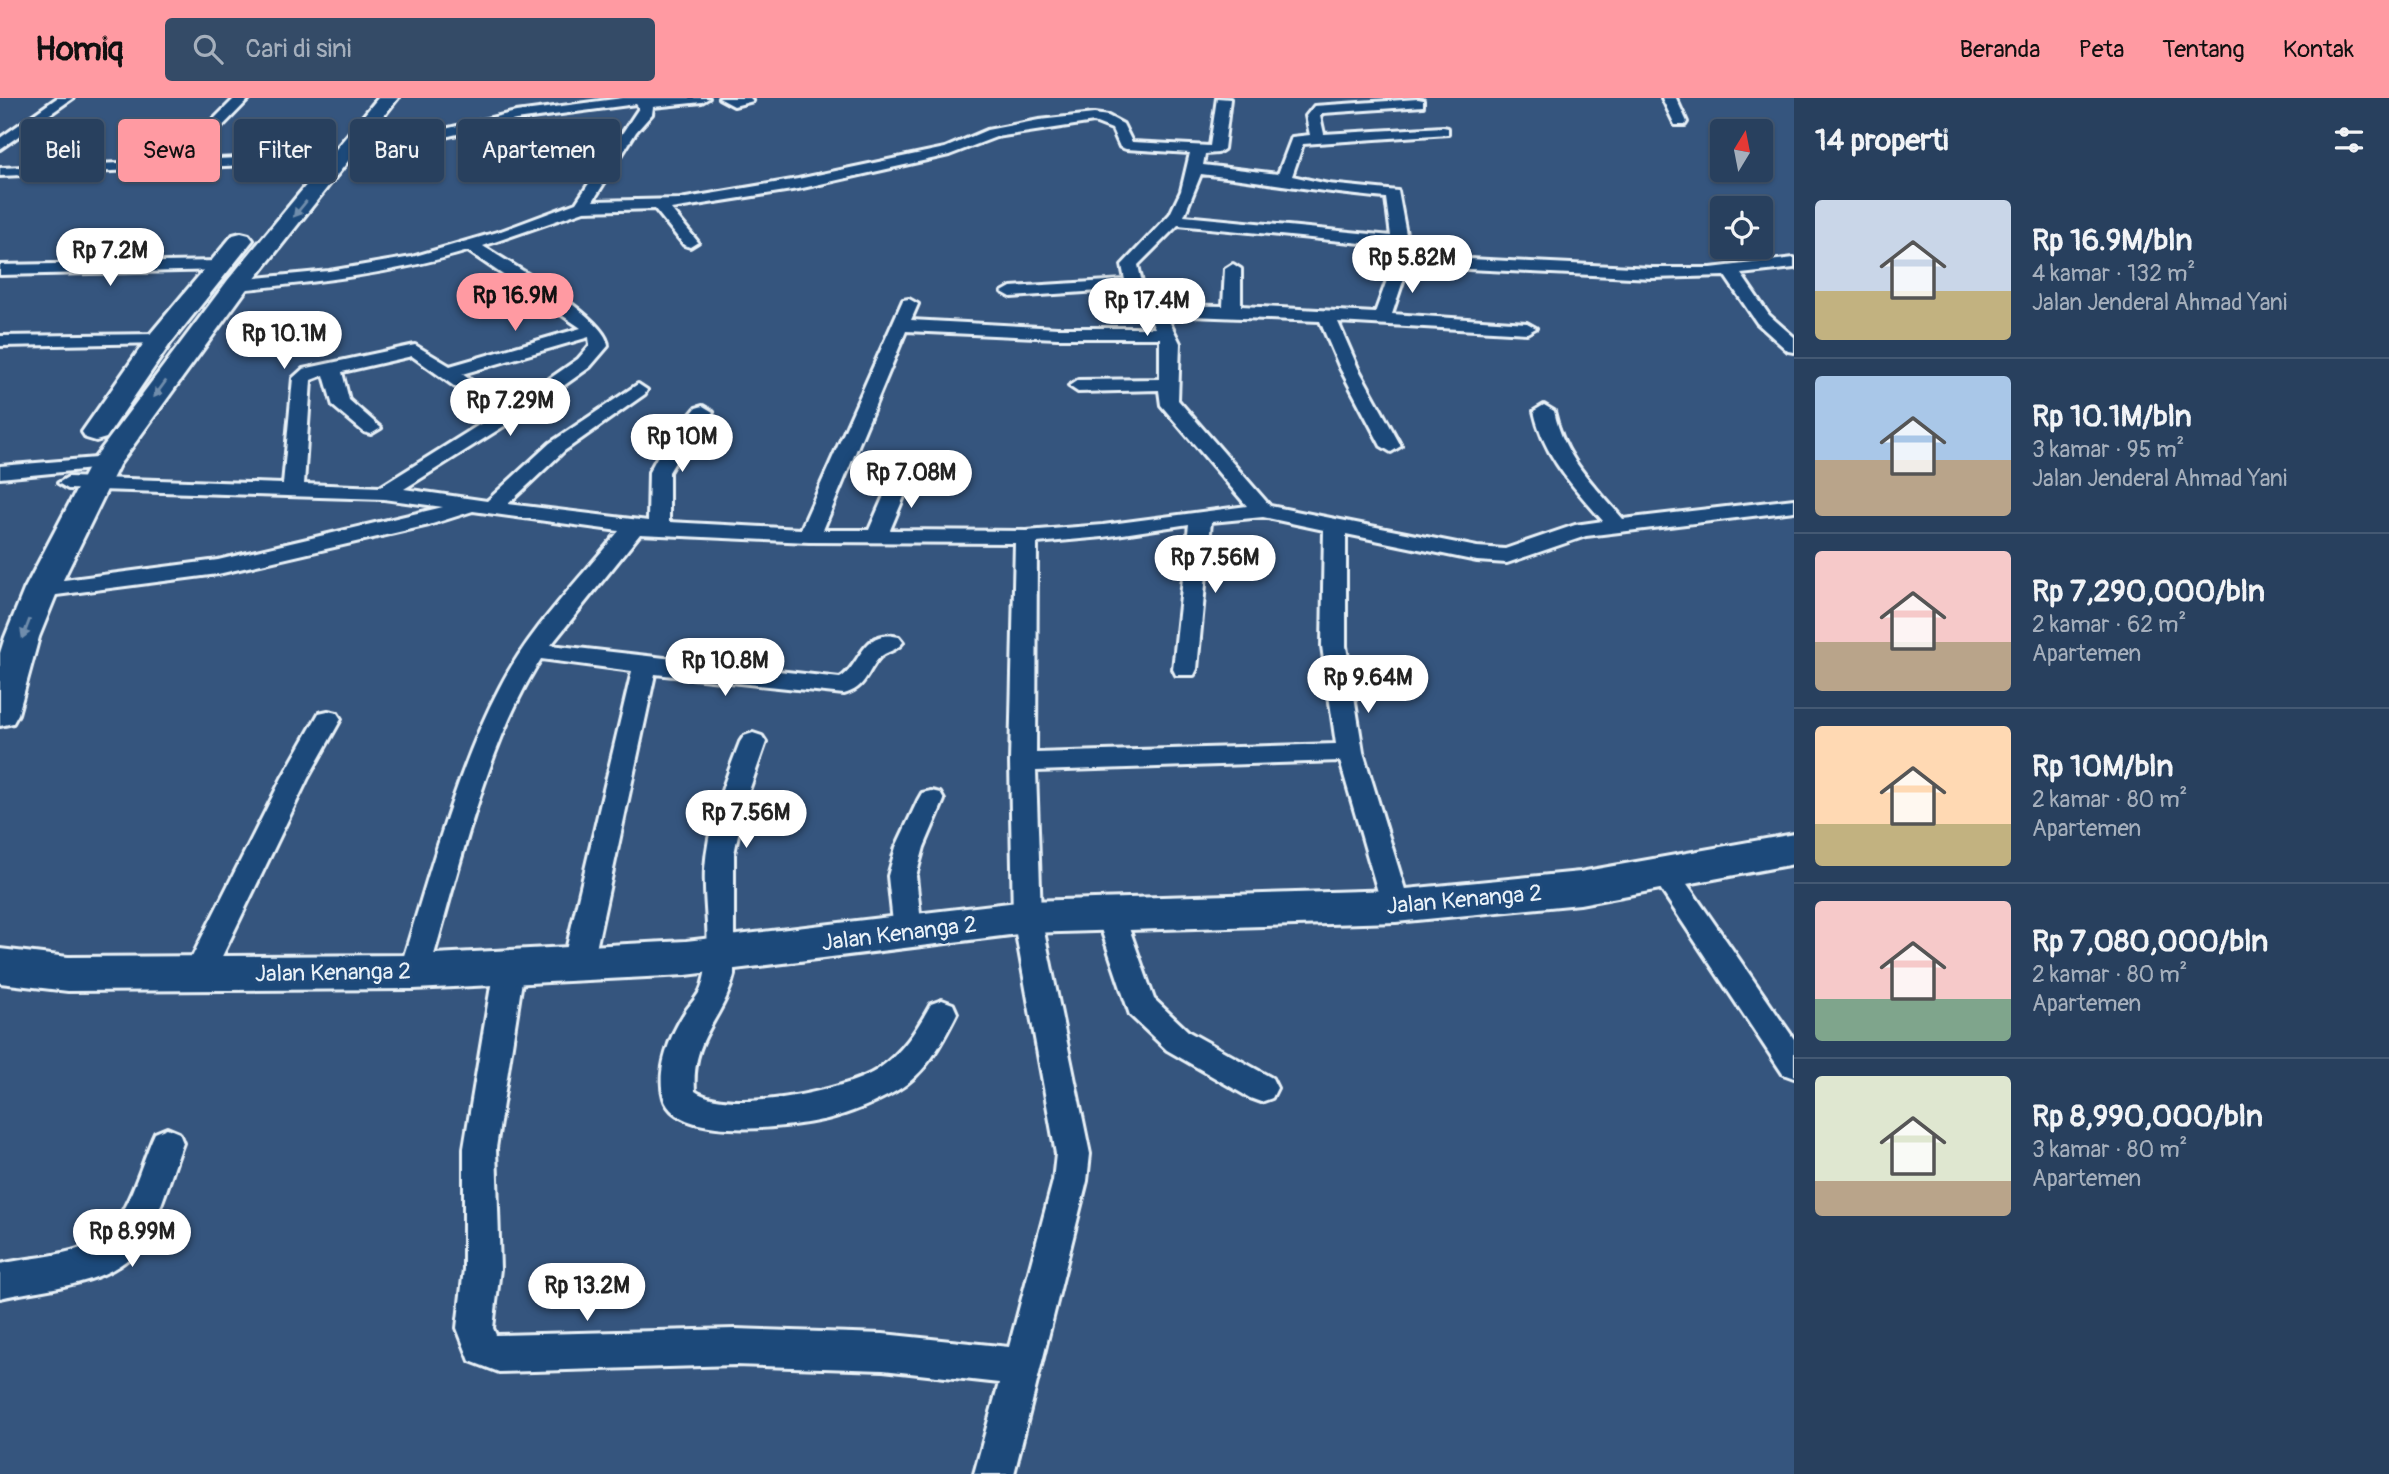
<!DOCTYPE html>
<html lang="id">
<head>
<meta charset="utf-8">
<style>
	body { margin:0; font-family:Pangolin,sans-serif; background:#344b67; color:#f1f3f6; height:100vh; display:flex; flex-direction:column; font-size:26px; white-space:nowrap }
	* { box-sizing:border-box; margin:0 }
	p { font-size:23px; color:#a5afbc }
	.icon { flex:none; width:38px; height:38px; fill:none; stroke:currentColor; stroke-width:2; stroke-linecap:round; stroke-linejoin:round }
	.map { position:relative; flex:1; overflow:hidden }
	.sheet { display:flex; flex-direction:column; background:#28405e; width:595px }
	.sheet>* { flex:none }
	.top-card { position:absolute; left:21px; top:21px; width:665px; height:63px; display:flex; gap:14px }
	.needle { width:46px; rotate:10deg }
	.fabs { position:absolute; left:1710px; top:21px; display:grid; gap:14px }
	.fabs a { display:grid; place-items:center; width:63px; height:63px; border-radius:7px; background:#28405e; box-shadow:0 2px 5px #0004,0 0 0 2px #445973; font-size:35px }
	.price { position:absolute; translate:-50% -60px; padding:0 16px; border-radius:24px; background:#fff; color:#222; font-size:23px; line-height:46px; filter:drop-shadow(0 2px 4px #0008) }
	.price::after { content:''; position:absolute; left:50%; top:42px; width:21px; height:16px; margin-left:-10px; background:inherit; clip-path:polygon(0 0,100% 0,50% 100%) }
	.price.current { background:#ff9aa2; color:#111 }
	ul { padding:0; list-style:none }
	li { display:flex; align-items:center; gap:21px; height:175px; padding:0 21px }
	li+li { border-top:2px solid #445973 }
	li span { display:grid; place-items:center; flex:none; width:196px; height:140px; border-radius:7px; color:#555 }
	li>.icon { margin-inline-start:auto }
	span .icon { width:84px; height:84px; fill:#fffc; stroke-width:1 }
	li b { font-size:30px }
	h2 { display:flex; justify-content:space-between; align-items:center; height:84px; padding:0 21px; font-size:30px }
	.pill { padding:0 24px; border-radius:7px; background:#28405e; box-shadow:0 2px 5px #0004,0 0 0 2px #445973; font-size:24px; line-height:63px }
	.pill.current { background:#ff9aa2; color:#111 }
	header { display:flex; align-items:center; gap:42px; box-sizing:border-box; height:98px; padding:0 35px; background:#ff9aa2; color:#111 }
	header strong { font-size:33px }
	nav { display:flex; gap:38px; margin-inline-start:auto; font-size:24px }
	.search { width:490px; height:63px; background:#344b67; display:flex; align-items:center; gap:18px; box-sizing:border-box; padding:0 24px; border-radius:7px; color:#a5afbc; font-size:26px }
	main { display:flex; flex:1; min-height:0 }
	.map>svg:first-child { display:block }
	.lines { fill:none; stroke-linecap:round; stroke-linejoin:round }
	.street-casing { stroke:#e8f1f8; stroke-width:6 }
	.secondary-casing { stroke:#e8f1f8; stroke-width:6 }
	.highway-casing { stroke:#e8f1f8; stroke-width:6 }
	.street { fill:#1f4a7a; fill-rule:evenodd }
	.secondary { fill:#1f4a7a; fill-rule:evenodd }
	.highway { fill:#1f4a7a; fill-rule:evenodd }
	.oneway { fill:#6f8dac }
	.labels { text-anchor:middle; stroke-width:7; stroke-linejoin:round; paint-order:stroke }
	.street-label { font-size:23px; fill:#e8f1f8; stroke:#1f4a7a }
</style>
</head>
<body>
<header>
<strong>Homiq</strong>
<div class="search"><svg class="icon" aria-label="search" viewBox="0 0 24 24"><circle cx="10" cy="10" r="6"/><path d="M15 15l6 6"/></svg>Cari di sini</div>
<nav><a>Beranda</a><a>Peta</a><a>Tentang</a><a>Kontak</a></nav>
</header>
<main>
<div class="map">
<svg width="1794" height="1376" viewBox="0 0 1794 1376">
	<rect width="100%" height="100%" fill="#35557e"/>
	<filter id="ink" filterUnits="userSpaceOnUse"><feTurbulence type="fractalNoise" baseFrequency=".0143" numOctaves="2"/><feDisplacementMap in="SourceGraphic" scale="14" xChannelSelector="R" yChannelSelector="G"/><feConvolveMatrix kernelMatrix="1 2 1 2 8 2 1 2 1" color-interpolation-filters="sRGB"/></filter>
	<g filter="url(#ink)">
		<g class="lines">
			<defs>
				<g id="street">
					<path d="M57 0H73L0 51V40Z"/>
					<path d="M235 0H250L214 37H204V31Z"/>
					<path d="M623 0H709L702 4 653 9 652 16 636 34 593 103 680 101 798 81 945 50 987 32 1039 22 1094 16 1108 18 1123 26 1132 44 1210 48 1217 0 1230 1 1224 51 1218 55 1205 56 1203 67 1278 76 1292 39 1310 37 1306 18 1314 8 1418 1 1423 2V8L1323 15 1320 18 1324 36 1443 29 1448 30V36L1303 46 1292 78 1328 86 1398 93 1410 158 1652 170H1711L1794 160V170L1741 176 1769 217 1794 239V254L1788 253 1757 225 1725 178 1652 180 1408 168 1392 216 1527 225 1536 230 1527 235 1338 224 1358 270 1401 348 1391 354 1381 348 1340 270 1320 223 1166 217 1180 245 1178 302 1270 408 1477 449 1505 451 1575 427 1603 423C1573 388 1544 359 1534 313L1544 307 1554 313C1564 360 1592 385 1623 421L1794 401V413L1586 438 1507 465 1477 463 1346 436V548L1363 654 1410 808 1406 816 1396 819 1386 816 1382 808 1340 663 1036 673 1041 819 1090 1056 1087 1083 1014 1376H974L999 1285 883 1272 735 1267 499 1274 470 1263 457 1230 464 1171V1050L494 870 499 862 509 858 519 862 524 870 496 1050 500 1171 493 1230 496 1237 735 1231 883 1236 1009 1249 1053 1083 1056 1056 1013 819 1010 664 1015 445 809 444 640 436 551 547 840 580C861 568 862 529 899 539L903 544C897 553 886 553 879 560 866 575 866 590 844 596L655 576 593 865 588 873 578 877 568 873 563 865 632 573 541 561C485 649 459 774 429 874L425 882 414 886 403 882 399 874C428 783 456 672 500 589 529 532 578 483 619 433L473 413 429 427 218 476 41 499 30 492 41 485 218 462 443 409 384 401 68 391 58 385 68 379 283 386 293 280 303 271 415 247 450 268 581 230 468 153C392 176 316 184 237 192L229 187 237 182 329 173 412 159 501 133 576 105 639 10 636 6 516 22 386 53 349 55 342 51 344 48 386 45 516 14ZM1094 24 1112 31 1120 49 1126 51 1190 55 1181 93 1170 116 1122 167 1125 182 1011 189 1002 194 1011 199 1129 191 1147 213 1155 230H1057L911 222 918 206 909 201 903 202 801 431 669 424V374L683 351 713 314 703 308 696 310 661 352 649 374 648 423 508 406 564 353 645 296 647 292 638 286 550 345 487 403 404 391 528 313 590 269 608 248C608 220 510 166 483 148L584 113 655 111 684 147 690 149 698 144 671 111 798 91 949 57 996 39ZM1201 76C1263 83 1324 95 1386 100L1391 138 1184 118ZM1178 127 1392 148 1394 163 1375 215 1241 208V171L1233 166 1225 171 1223 208 1160 207 1142 185 1138 167ZM906 233 1057 240H1160V281L1078 282 1069 288 1078 294 1159 292 1161 307 1247 408 1103 427 1026 433 890 432 916 370 906 364 896 370 869 432H823ZM589 239 590 247 578 261 519 302 482 290 462 276ZM412 258 468 298 506 310 380 389 304 386 311 282 324 277 333 308 364 334 371 336 381 330 349 302 342 274ZM1263 419 1324 432 1322 548 1336 646 1036 655 1037 445 1103 439 1189 426 1173 571 1176 577H1194L1197 571 1211 424Z"/>
					<path d="M719 0H750L753 3 734 8Z"/>
					<path d="M1662 0H1676L1687 24 1685 27H1675Z"/>
					<path d="M311 57 316 58V64L0 78V70Z"/>
					<path d="M219 163 225 164V172L0 177V167Z"/>
					<path d="M160 236 169 241 166 245 0 248V238Z"/>
					<path d="M96 360 106 366 103 370 0 380V368Z"/>
					<path d="M328 613 337 615 341 621 308 680 214 875 210 883 199 887 188 883 184 875 282 680 319 615Z"/>
					<path d="M753 635 762 638 766 644 744 707 734 756V877C723 923 691 938 695 993 727 1017 845 993 877 972 903 954 916 933 931 906L942 902 953 906 957 915C942 945 926 976 896 993 877 1004 849 1016 827 1021 793 1029 677 1045 664 1000 656 973 670 937 685 914 690 906 699 898 702 888 714 850 703 810 705 771 708 727 724 685 740 644L744 638Z"/>
					<path d="M931 693 940 695 944 702 924 749 916 778 922 834 918 842 908 845 898 842 894 834 888 778 896 749 918 702 922 695Z"/>
					<path d="M1664 764 1674 767 1794 941V980L1783 976 1654 781 1650 774 1654 767Z"/>
					<path d="M1110 805 1120 808 1124 816 1154 901 1189 934 1272 980 1277 990 1272 1000 1261 1004 1250 1000 1167 952 1130 917 1096 816 1100 808Z"/>
					<path d="M167 1030 179 1035 183 1045C172 1073 159 1121 143 1145 112 1189 47 1189 0 1200V1166C27 1160 55 1159 81 1150 127 1135 137 1074 155 1035Z"/>
				</g>
				<path id="secondary" d="M1794 736V766L1580 806 1396 824 1027 835 686 877 414 891 68 893 0 885V851L68 859 414 857 686 843 1027 803 1396 792 1580 774Z"/>
				<g id="highway">
					<path d="M378 0H398L246 192 119 367 58 492 39 539 18 616 13 625 0 628V555L5 539 24 492 90 366 228 182Z"/>
					<path d="M241 135 249 137 253 142 170 246 106 340 96 343 86 340 82 334 151 235 233 137Z"/>
				</g>
			</defs>
			<!-- street casing -->
			<use href="#street" class="street-casing"/>
			<!-- secondary casing -->
			<use href="#secondary" class="secondary-casing"/>
			<!-- highway casing -->
			<use href="#highway" class="highway-casing"/>
			<!-- street -->
			<use href="#street" class="street"/>
			<!-- secondary -->
			<use href="#secondary" class="secondary"/>
			<!-- highway -->
			<use href="#highway" class="highway"/>
		</g>
		<!-- one-way arrows -->
		<defs><path id="oneway-solid" d="M-6-.8H1V-3.2L6.5 0L1 3.2V.8H-6Z" transform="scale(1.75)"/></defs>
		<g class="oneway">
			<use href="#oneway-solid" transform="translate(300 111) rotate(129)"/>
			<use href="#oneway-solid" transform="translate(160 291) rotate(126)"/>
			<use href="#oneway-solid" transform="translate(26 531) rotate(111)"/>
		</g>
	</g>
	<g class="labels">
		<!-- street labels -->
		<g class="street-label">
			<text transform="translate(1464 801) rotate(-5)" y="8">Jalan Kenanga 2</text>
			<text transform="translate(899 835) rotate(-7)" y="8">Jalan Kenanga 2</text>
			<text transform="translate(333 874) rotate(-1)" y="8">Jalan Kenanga 2</text>
		</g>
	</g>
</svg>
<div class="fabs">
<a><svg class="needle" viewBox="-14 -14 28 28"><path d="M0-13l5 13h-10z" fill="#e53935"/><path d="M0 13l5-13h-10z" fill="#a5afbc"/></svg></a>
<a><svg class="icon" aria-label="locate" viewBox="0 0 24 24"><circle cx="12" cy="12" r="6"/><path d="M12 2v4M12 18v4M2 12h4M18 12h4"/></svg></a>
</div>
<b class="price" style="left:110px;top:190px">Rp 7.2M</b>
<b class="price" style="left:1412px;top:197px">Rp 5.82M</b>
<b class="price current" style="left:515px;top:235px">Rp 16.9M</b>
<b class="price" style="left:1147px;top:240px">Rp 17.4M</b>
<b class="price" style="left:284px;top:273px">Rp 10.1M</b>
<b class="price" style="left:510px;top:340px">Rp 7.29M</b>
<b class="price" style="left:682px;top:376px">Rp 10M</b>
<b class="price" style="left:911px;top:412px">Rp 7.08M</b>
<b class="price" style="left:1215px;top:497px">Rp 7.56M</b>
<b class="price" style="left:725px;top:600px">Rp 10.8M</b>
<b class="price" style="left:1368px;top:617px">Rp 9.64M</b>
<b class="price" style="left:746px;top:752px">Rp 7.56M</b>
<b class="price" style="left:132px;top:1171px">Rp 8.99M</b>
<b class="price" style="left:587px;top:1225px">Rp 13.2M</b>
<div class="top-card">
<a class="pill">Beli</a>
<a class="pill current">Sewa</a>
<a class="pill">Filter</a>
<a class="pill">Baru</a>
<a class="pill">Apartemen</a>
</div>
</div>
<section class="sheet">
<h2>14 properti<svg class="icon" aria-label="filters" viewBox="0 0 24 24"><path d="M4 7h16M4 17h16"/><circle cx="9" cy="7" r="2"/><circle cx="15" cy="17" r="2"/></svg></h2>
<ul>
<li><span style="background:linear-gradient(#c9d6e8 65%,#c2b280 0)"><svg class="icon" aria-label="home" viewBox="0 0 24 24"><path d="M3 11l9-7 9 7M6 9v11h12V9"/></svg></span><div><b>Rp 16.9M/bln</b><p>4 kamar · 132 m²</p><p>Jalan Jenderal Ahmad Yani</p></div></li>
<li><span style="background:linear-gradient(#a9c7e8 60%,#b9a48a 0)"><svg class="icon" aria-label="home" viewBox="0 0 24 24"><path d="M3 11l9-7 9 7M6 9v11h12V9"/></svg></span><div><b>Rp 10.1M/bln</b><p>3 kamar · 95 m²</p><p>Jalan Jenderal Ahmad Yani</p></div></li>
<li><span style="background:linear-gradient(#f6c9c9 65%,#b9a48a 0)"><svg class="icon" aria-label="home" viewBox="0 0 24 24"><path d="M3 11l9-7 9 7M6 9v11h12V9"/></svg></span><div><b>Rp 7,290,000/bln</b><p>2 kamar · 62 m²</p><p>Apartemen</p></div></li>
<li><span style="background:linear-gradient(#ffd9b3 70%,#c2b280 0)"><svg class="icon" aria-label="home" viewBox="0 0 24 24"><path d="M3 11l9-7 9 7M6 9v11h12V9"/></svg></span><div><b>Rp 10M/bln</b><p>2 kamar · 80 m²</p><p>Apartemen</p></div></li>
<li><span style="background:linear-gradient(#f6c9c9 70%,#7fa58c 0)"><svg class="icon" aria-label="home" viewBox="0 0 24 24"><path d="M3 11l9-7 9 7M6 9v11h12V9"/></svg></span><div><b>Rp 7,080,000/bln</b><p>2 kamar · 80 m²</p><p>Apartemen</p></div></li>
<li><span style="background:linear-gradient(#dfe7d0 75%,#b9a48a 0)"><svg class="icon" aria-label="home" viewBox="0 0 24 24"><path d="M3 11l9-7 9 7M6 9v11h12V9"/></svg></span><div><b>Rp 8,990,000/bln</b><p>3 kamar · 80 m²</p><p>Apartemen</p></div></li>
</ul>
</section>
</main>
</body>
</html>
